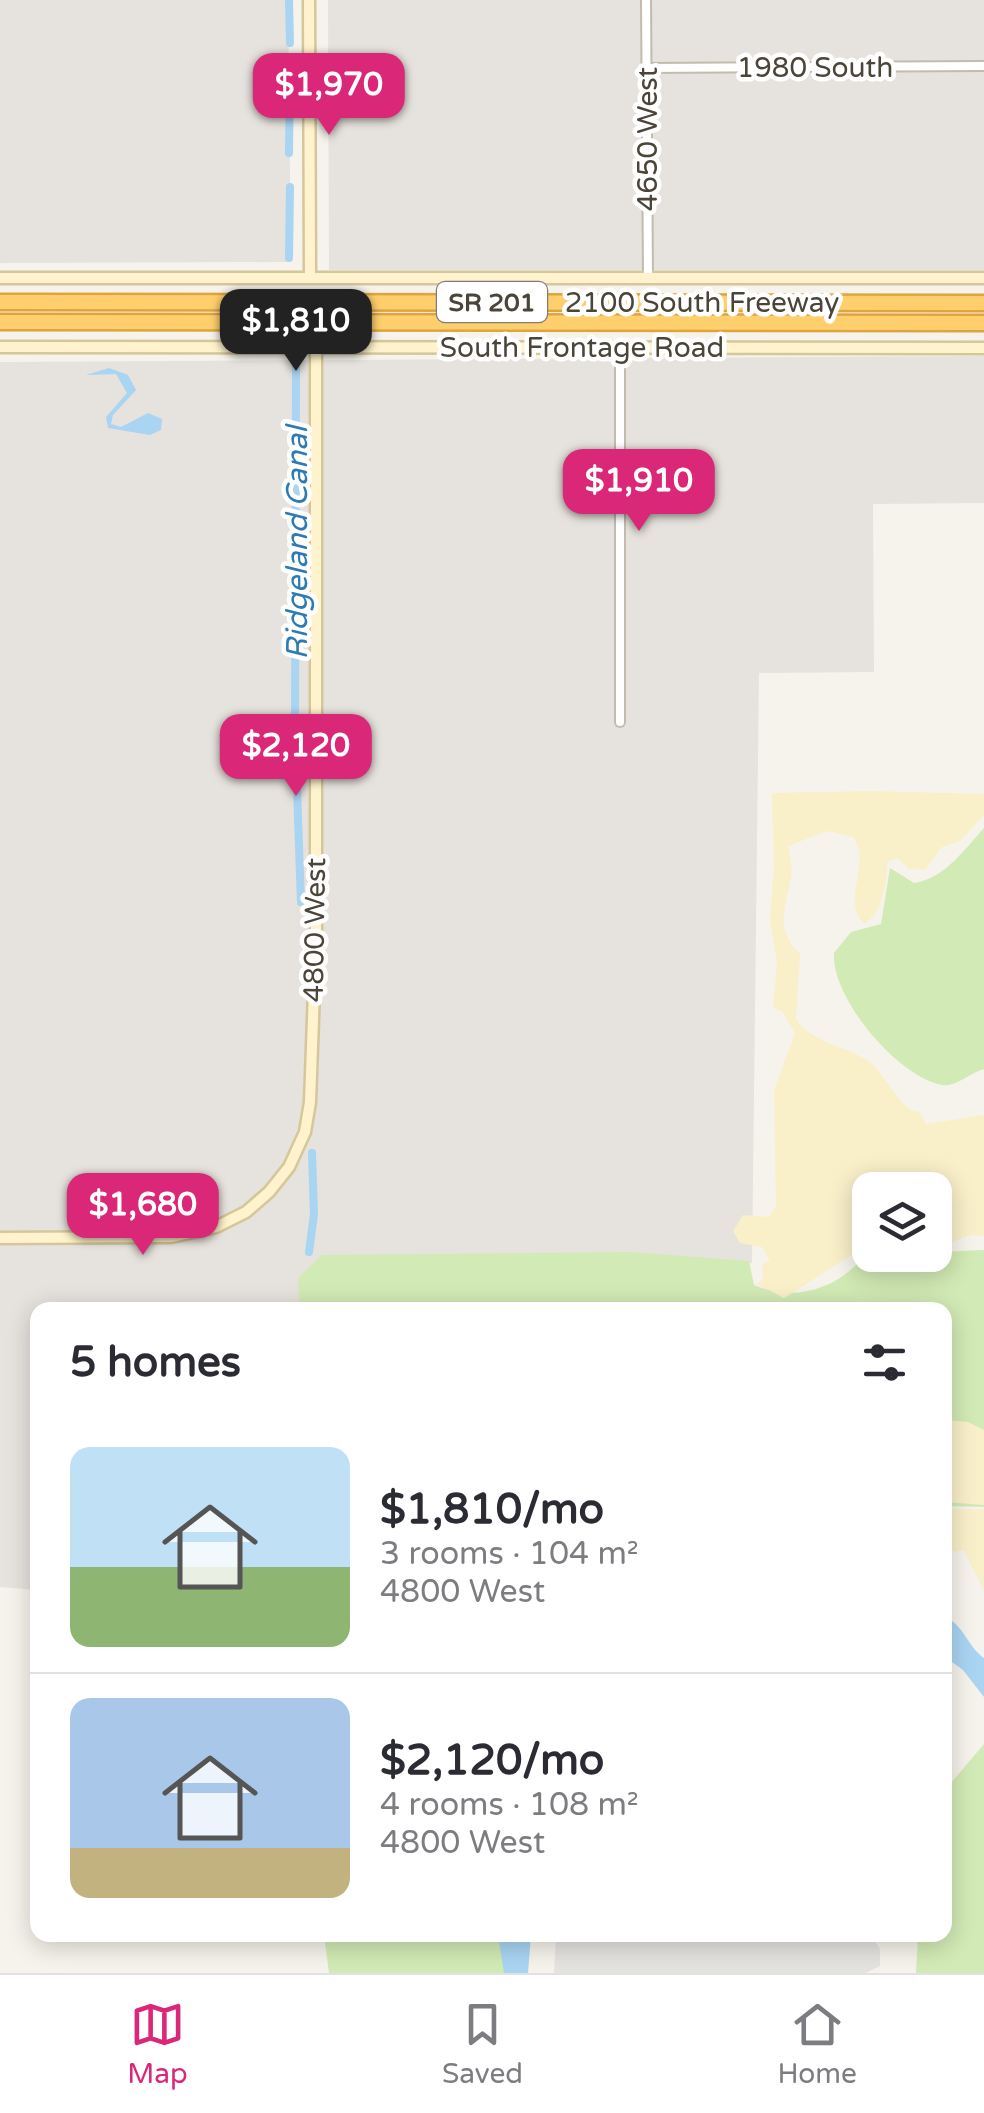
<!DOCTYPE html>
<html lang="en">
<head>
<meta charset="utf-8">
<style>
	body { margin:0; font-family:"Varela Round",sans-serif; background:#f2f2f3; color:#2b2b33; height:100vh; display:flex; flex-direction:column; font-size:38px; white-space:nowrap }
	* { box-sizing:border-box; margin:0 }
	p { font-size:32px; color:#7c7c81 }
	.icon { flex:none; width:55px; height:55px; fill:none; stroke:currentColor; stroke-width:2; stroke-linecap:round; stroke-linejoin:round }
	.map { position:relative; flex:1; overflow:hidden }
	.sheet { position:absolute; left:30px; top:1302px; width:922px; height:640px; display:flex; flex-direction:column; background:#fff; border-radius:20px; box-shadow:0 5px 25px #0003 }
	.sheet>* { flex:none }
	.buttons { position:absolute; left:852px; top:1172px; display:grid; gap:20px }
	.buttons a { display:grid; place-items:center; width:100px; height:100px; border-radius:20px; background:#fff; box-shadow:0 5px 25px #0003; font-size:50px }
	.price { position:absolute; translate:-50% -85px; padding:0 22px; border-radius:20px; background:#db2777; color:#fff; font-size:32px; line-height:65px; filter:drop-shadow(0 2px 5px #0008) }
	.price::after { content:''; position:absolute; left:50%; top:60px; width:30px; height:22px; margin-left:-15px; background:inherit; clip-path:polygon(0 0,100% 0,50% 100%) }
	.price.on { background:#222; color:#fff }
	ul { padding:0; list-style:none }
	li { display:flex; align-items:center; gap:30px; height:250px; padding:0 40px }
	li+li { border-top:2px solid #e1e1e2 }
	li span { display:grid; place-items:center; flex:none; width:280px; height:200px; border-radius:20px; color:#555 }
	li>.icon { margin-inline-start:auto }
	span .icon { width:120px; height:120px; fill:#fffc; stroke-width:1 }
	li b { font-size:42px }
	h2 { display:flex; justify-content:space-between; align-items:center; height:120px; padding:0 40px; font-size:42px }
	.dock { display:flex; justify-content:space-around; align-items:center; height:140px; border-top:2px solid #e1e1e2; background:#fff; font-size:28px; color:#7c7c81 }
	.dock a { display:grid; justify-items:center; gap:5px }
	.dock .on { color:#db2777 }
	.map>svg:first-child { display:block }
	.industrial { fill:#e6e2dd }
	.green { fill:#d2eab5 }
	.sand { fill:#f9efc9 }
	.parking { fill:#e5e3e0 }
	.water { fill:#a9d4f2 }
	.lines { fill:none; stroke-linecap:round; stroke-linejoin:round }
	.canal { stroke:#a9d4f2; stroke-width:8 }
	.street-casing { stroke:#c2bbae; stroke-width:12 }
	.secondary-casing { stroke:#d6c79b; stroke-width:15 }
	.highway-casing { stroke:#e0a43c; stroke-width:19 }
	.street { stroke:#fff; stroke-width:8 }
	.secondary { stroke:#fff3cd; stroke-width:10 }
	.highway { stroke:#ffcf6e; stroke-width:14 }
	.labels { text-anchor:middle; stroke-width:9; stroke-linejoin:round; paint-order:stroke }
	.shield { fill:#fff; stroke:#817c74; stroke-width:2.5 }
	.shield-label { font-size:25px; font-weight:bold; fill:#4b4439 }
	.street-label { font-size:28px; fill:#4b4439; stroke:#fff }
	.water-label { font-size:30px; font-style:italic; fill:#2e7ab2; stroke:#fff }
</style>
</head>
<body>
<div class="map">
<svg width="984" height="1973" viewBox="0 0 984 1973">
	<rect width="100%" height="100%" fill="#f6f3ec"/>
	<!-- industrial -->
	<g class="industrial">
		<path d="M0 0H288L291 262 0 263Z"/>
		<path d="M328 0H984V270H329Z"/>
		<path d="M984 356V503L873 504 874 672 759 673 752 1263 303 1310H38L37 1590 0 1587V362Z"/>
	</g>
	<!-- green -->
	<g class="green">
		<path d="M984 828V1069C970 1073 956 1087 942 1085 898 1077 831 998 834 953L851 932 881 924 890 868 914 883C944 879 965 849 984 828Z"/>
		<path d="M870 1248V1255L984 1250V1507L945 1506V1310H300L298 1278 322 1255 629 1252 749 1261 754 1285C797 1304 844 1287 870 1248Z"/>
		<path d="M984 1744V1973H916L918 1935H945V1790Z"/>
		<path d="M324 1935H514L512 1973H329Z"/>
	</g>
	<!-- sand -->
	<g class="sand">
		<path d="M871 791 984 794V815L960 841 942 847 925 870 909 869 898 858 887 862C887 883 883 911 865 924 839 902 873 863 853 837L827 831 788 846C790 855 793 866 791 877 786 907 774 928 800 954L796 1019C809 1042 850 1047 871 1063 884 1073 904 1115 918 1111L926 1124 984 1115V1236L971 1235 935 1248V1190H870L869 1244 784 1298 757 1284 763 1279 762 1264 770 1260 762 1247 740 1243 733 1231 743 1215 769 1217 776 1206 774 1090 795 1033 782 1011 773 1008 777 963 770 920 774 866 772 793Z"/>
		<path d="M945 1420 968 1422 984 1430V1505L945 1502Z"/>
		<path d="M945 1509H984V1591L964 1550 955 1552 945 1543Z"/>
	</g>
	<!-- parking -->
	<path class="parking" d="M556 1935H871L880 1949V1966L866 1973H554Z"/>
	<!-- water -->
	<g class="water">
		<path d="M109 368 128 375 136 390 113 415 111 424 121 427 148 413 162 419 161 430 150 435 108 428 106 417 127 393 116 374 86 375Z"/>
		<path d="M945 1617C964 1625 967 1646 984 1658V1697L963 1670 945 1657Z"/>
		<path d="M498 1935H531L528 1973H504Z"/>
	</g>
	<g class="lines">
		<!-- canal -->
		<g class="canal">
			<path d="M289 0 290 43"/>
			<path d="M289 153 290 70"/>
			<path d="M289 258 290 187"/>
			<path d="M296 364 295 733 301 902"/>
			<path d="M309 1252 314 1214 312 1153"/>
		</g>
		<defs>
			<g id="street">
				<path d="M646 0 648 277"/>
				<path d="M647 68 984 66"/>
				<path d="M620 347V722"/>
			</g>
			<g id="secondary">
				<path d="M309 0 310 277"/>
				<path d="M0 278H984"/>
				<path d="M0 347 984 348"/>
				<path d="M0 1238 171 1237 216 1227 246 1212 269 1192 289 1167 305 1132 310 1102 316 936V346"/>
			</g>
			<g id="highway">
				<path d="M0 302 984 303"/>
				<path d="M0 322 984 323"/>
			</g>
		</defs>
		<!-- street casing -->
		<use href="#street" class="street-casing"/>
		<!-- secondary casing -->
		<use href="#secondary" class="secondary-casing"/>
		<!-- highway casing -->
		<use href="#highway" class="highway-casing"/>
		<!-- street -->
		<use href="#street" class="street"/>
		<!-- secondary -->
		<use href="#secondary" class="secondary"/>
		<!-- highway -->
		<use href="#highway" class="highway"/>
	</g>
	<g class="labels">
		<!-- shield labels -->
		<rect class="shield" x="437" y="282" width="110" height="40" rx="8"/>
		<g class="shield-label">
			<text x="492" y="311">SR 201</text>
		</g>
		<!-- street labels -->
		<g class="street-label">
			<text x="815" y="77">1980 South</text>
			<text transform="translate(647 139) rotate(-90)" y="10">4650 West</text>
			<text x="702" y="312">2100 South Freeway</text>
			<text x="582" y="357">South Frontage Road</text>
			<text transform="translate(314 930) rotate(-89)" y="10">4800 West</text>
		</g>
		<!-- water labels -->
		<g class="water-label">
			<text transform="translate(297 543) rotate(-90)" y="10">Ridgeland Canal</text>
		</g>
	</g>
</svg>
<div class="buttons">
<a><svg class="icon" aria-label="layers" viewBox="0 0 24 24"><path d="M12 4l9 5-9 5-9-5zM3 14l9 5 9-5"/></svg></a>
</div>
<b class="price" style="left:329px;top:138px">$1,970</b>
<b class="price on" style="left:296px;top:374px">$1,810</b>
<b class="price" style="left:639px;top:534px">$1,910</b>
<b class="price" style="left:296px;top:799px">$2,120</b>
<b class="price" style="left:143px;top:1258px">$1,680</b>
<section class="sheet">
<h2>5 homes<svg class="icon" aria-label="filters" viewBox="0 0 24 24"><path d="M4 7h16M4 17h16"/><circle cx="9" cy="7" r="2"/><circle cx="15" cy="17" r="2"/></svg></h2>
<ul>
<li><span style="background:linear-gradient(#bfe0f5 60%,#8fb573 0)"><svg class="icon" aria-label="home" viewBox="0 0 24 24"><path d="M3 11l9-7 9 7M6 9v11h12V9"/></svg></span><div><b>$1,810/mo</b><p>3 rooms · 104 m²</p><p>4800 West</p></div></li>
<li><span style="background:linear-gradient(#a9c7e8 75%,#c2b280 0)"><svg class="icon" aria-label="home" viewBox="0 0 24 24"><path d="M3 11l9-7 9 7M6 9v11h12V9"/></svg></span><div><b>$2,120/mo</b><p>4 rooms · 108 m²</p><p>4800 West</p></div></li>
</ul>
</section>
</div>
<nav class="dock">
<a class="on"><svg class="icon" aria-label="map" viewBox="0 0 24 24"><path d="M3 6l6-2 6 2 6-2v14l-6 2-6-2-6 2zM9 4v14M15 6v14"/></svg>Map</a>
<a><svg class="icon" aria-label="saved" viewBox="0 0 24 24"><path d="M7 4h10v16l-5-4-5 4z"/></svg>Saved</a>
<a><svg class="icon" aria-label="home" viewBox="0 0 24 24"><path d="M3 11l9-7 9 7M6 9v11h12V9"/></svg>Home</a>
</nav>
</body>
</html>
